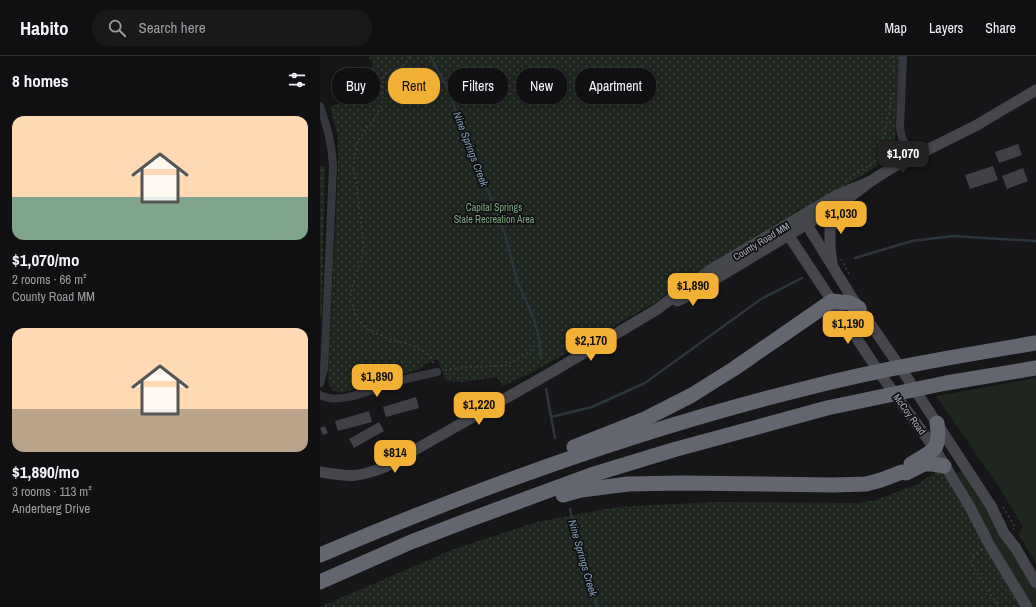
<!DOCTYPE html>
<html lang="en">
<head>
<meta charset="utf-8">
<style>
	body { margin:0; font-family:"Archivo Narrow",sans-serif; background:#19191b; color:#f1f3f6; height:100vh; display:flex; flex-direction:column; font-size:15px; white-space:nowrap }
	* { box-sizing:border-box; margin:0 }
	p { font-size:13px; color:#9c9d9f }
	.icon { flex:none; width:22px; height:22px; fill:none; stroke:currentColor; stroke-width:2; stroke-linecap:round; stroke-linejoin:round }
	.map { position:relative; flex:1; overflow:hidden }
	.panel { display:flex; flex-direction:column; background:#101012; width:320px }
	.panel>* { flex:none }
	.banner { position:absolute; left:12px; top:12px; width:380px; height:36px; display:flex; gap:8px }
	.price { position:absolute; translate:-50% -34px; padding:0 9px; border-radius:8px; background:#f2b134; color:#111; font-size:13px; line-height:26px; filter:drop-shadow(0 1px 2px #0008) }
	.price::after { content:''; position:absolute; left:50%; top:24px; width:12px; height:9px; margin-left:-6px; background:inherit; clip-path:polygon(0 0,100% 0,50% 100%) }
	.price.current { background:#222; color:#fff }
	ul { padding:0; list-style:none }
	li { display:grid; align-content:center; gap:8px; height:212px; padding:0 12px }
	li span { display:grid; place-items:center; height:124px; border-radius:12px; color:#555 }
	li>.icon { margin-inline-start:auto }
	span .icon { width:72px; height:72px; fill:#fffc; stroke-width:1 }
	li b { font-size:17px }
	h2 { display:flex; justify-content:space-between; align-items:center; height:48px; padding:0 12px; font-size:17px }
	.chip { padding:0 14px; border-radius:16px; background:#101012; box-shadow:0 2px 10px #0003,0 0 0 1px #303032; font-size:14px; line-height:36px }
	.chip.current { background:#f2b134; color:#111 }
	header { display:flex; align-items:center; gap:24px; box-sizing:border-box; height:56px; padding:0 20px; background:#101012; border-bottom:1px solid #303032 }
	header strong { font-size:19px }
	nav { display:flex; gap:22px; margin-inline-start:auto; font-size:14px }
	.search { width:280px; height:36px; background:#19191b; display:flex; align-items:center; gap:10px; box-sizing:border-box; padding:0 14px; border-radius:16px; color:#9c9d9f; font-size:15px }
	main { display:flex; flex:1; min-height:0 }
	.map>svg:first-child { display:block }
	.green { fill:#1e261f }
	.park { fill:url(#park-dots) }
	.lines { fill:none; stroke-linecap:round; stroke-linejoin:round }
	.stream { stroke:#2c353c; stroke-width:2.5 }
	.building { fill:#404145 }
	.path { stroke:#3d3f44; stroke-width:1.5; stroke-dasharray:2 3; stroke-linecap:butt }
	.street { stroke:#37383d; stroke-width:8 }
	.secondary { stroke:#45474d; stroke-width:11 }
	.highway { stroke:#63666e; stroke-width:15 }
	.labels { text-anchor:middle; stroke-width:3.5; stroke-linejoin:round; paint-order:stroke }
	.park-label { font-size:10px; fill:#7fa381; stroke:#111113 }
	.street-label { font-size:10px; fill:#a8adb8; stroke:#111113 }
	.water-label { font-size:11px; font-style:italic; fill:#7f9bb3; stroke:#111113 }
</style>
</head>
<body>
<header>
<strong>Habito</strong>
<div class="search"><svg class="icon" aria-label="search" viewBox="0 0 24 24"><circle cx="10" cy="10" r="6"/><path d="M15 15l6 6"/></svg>Search here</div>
<nav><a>Map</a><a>Layers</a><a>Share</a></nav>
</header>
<main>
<section class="panel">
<h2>8 homes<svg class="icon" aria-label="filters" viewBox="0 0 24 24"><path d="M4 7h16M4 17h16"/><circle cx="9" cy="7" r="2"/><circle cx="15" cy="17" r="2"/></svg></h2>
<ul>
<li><span style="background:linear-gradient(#ffd9b3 65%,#7fa58c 0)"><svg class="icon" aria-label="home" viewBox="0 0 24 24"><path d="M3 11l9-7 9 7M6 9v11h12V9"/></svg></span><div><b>$1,070/mo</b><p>2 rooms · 66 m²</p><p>County Road MM</p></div></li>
<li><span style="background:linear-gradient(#ffd9b3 65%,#b9a48a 0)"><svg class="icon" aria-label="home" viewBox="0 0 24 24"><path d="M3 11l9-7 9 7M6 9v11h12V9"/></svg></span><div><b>$1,890/mo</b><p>3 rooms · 113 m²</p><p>Anderberg Drive</p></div></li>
</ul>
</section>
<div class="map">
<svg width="716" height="551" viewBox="0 0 716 551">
	<defs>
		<pattern id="park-dots" width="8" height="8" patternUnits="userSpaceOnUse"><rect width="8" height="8" fill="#1e261f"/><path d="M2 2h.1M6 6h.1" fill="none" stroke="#3c433d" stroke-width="1.8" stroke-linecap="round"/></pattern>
	</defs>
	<rect width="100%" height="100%" fill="#161618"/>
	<!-- green -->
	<g class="green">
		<path d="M716 322V507L698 478 703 471 679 431 616 340Z"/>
		<path d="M646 412 716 527V551H711L701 535 637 417Z"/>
	</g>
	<!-- park -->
	<g class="park">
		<path d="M49 0H582L576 58 575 89 573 96 554 112 428 189 359 233 215 315 183 330 177 321 144 326 126 325 117 303 106 308 100 313 20 337C13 335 10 332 8 324L18 112V80L10 51 48 33 52 6Z"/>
		<path d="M0 110H5L2 261H0Z"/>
		<path d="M620 413 624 415 701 551H0L134 493 217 466 297 451 395 446 539 447 556 444 598 428Z"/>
	</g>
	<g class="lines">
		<!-- stream -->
		<g class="stream">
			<path d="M110 0 125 27 185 178 197 225 214 263 219 282 221 302"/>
			<path d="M535 202 592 185 632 180 716 185"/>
			<path d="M226 333 235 382"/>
			<path d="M231 361 272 351 325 327 441 243 482 222"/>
			<path d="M250 453 256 485 272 531 277 551"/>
		</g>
	</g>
	<!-- building -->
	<g class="building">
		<path d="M698 88 702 99 679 107 675 96Z"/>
		<path d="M673 110 678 124 650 133 645 119Z"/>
		<path d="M703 112 708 125 687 133 682 120Z"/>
		<path d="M96 341 99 352 66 361 63 351Z"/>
		<path d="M49 355 52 366 18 375 15 365Z"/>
		<path d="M59 366 64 375 34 392 29 383Z"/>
		<path d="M5 370 8 377 3 379 0 372Z"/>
	</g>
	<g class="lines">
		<!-- path -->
		<g class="path">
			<path d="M90 0 87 6 81 12 69 15 65 18 63 24 62 48 51 69 45 73 44 77 37 86 33 113 36 124 44 194 32 231 30 243 38 265 47 273 69 283 94 290 110 299 114 309"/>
			<path d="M573 0 574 20"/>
			<path d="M559 96 577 98"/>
			<path d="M525 125 550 109 556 104 562 87 570 52 573 34"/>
			<path d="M521 203 529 218"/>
			<path d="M125 314 147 311 185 310 210 296 216 287"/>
			<path d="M683 451 695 471 693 473"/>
			<path d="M662 493C655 497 651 500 652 509L679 551"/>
		</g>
		<!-- street -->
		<g class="street">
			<path d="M583 0 580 72 582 82 592 100"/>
			<path d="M0 50C7 71 12 87 13 110L5 296 4 313 0 327"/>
			<path d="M0 339C20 350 54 332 75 326 89 322 103 319 117 316"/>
		</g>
		<!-- secondary -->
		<g class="secondary">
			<path d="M484 164 529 237 580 311 671 450 684 477 695 491 716 527"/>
			<path d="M463 171 561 319 615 393 650 451 669 488 707 551"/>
			<path d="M512 208 510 190V173L518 160 522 147"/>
			<path d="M357 245 364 242 522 147 551 125 573 111 657 69 716 34"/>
			<path d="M0 416C29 421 37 422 65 411L237 313 336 254 392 213 517 139 551 125"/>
		</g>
		<!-- highway -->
		<g class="highway">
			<path d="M254 391 325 363 372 339 415 312 512 245 530 247 539 252"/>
			<path d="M591 408C613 394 621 396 617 367"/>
			<path d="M243 439 261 434 308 428 362 427 513 429 546 428 561 424 582 416 586 417 604 408H613L624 410"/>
			<path d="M0 499C157 432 318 374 483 333 560 313 638 300 716 287"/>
			<path d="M0 526 91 486 143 466 271 419 353 394 507 352 626 327 716 312"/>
		</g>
	</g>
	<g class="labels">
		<!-- park labels -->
		<g class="park-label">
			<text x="174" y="155">Capital Springs<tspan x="174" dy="12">State Recreation Area</tspan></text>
		</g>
		<!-- street labels -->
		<g class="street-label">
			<text transform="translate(441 185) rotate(-31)" y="4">County Road MM</text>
			<text transform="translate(590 358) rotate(54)" y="4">McCoy Road</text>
		</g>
		<!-- water labels -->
		<g class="water-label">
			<text transform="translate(151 93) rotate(69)" y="4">Nine Springs Creek</text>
			<text transform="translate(263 502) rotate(74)" y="4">Nine Springs Creek</text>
		</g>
	</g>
</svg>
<b class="price current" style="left:583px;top:119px">$1,070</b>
<b class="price" style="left:521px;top:179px">$1,030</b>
<b class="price" style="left:373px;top:251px">$1,890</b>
<b class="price" style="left:528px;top:289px">$1,190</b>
<b class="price" style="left:271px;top:306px">$2,170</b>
<b class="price" style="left:57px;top:342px">$1,890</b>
<b class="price" style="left:159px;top:370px">$1,220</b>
<b class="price" style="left:75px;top:418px">$814</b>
<div class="banner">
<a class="chip">Buy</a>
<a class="chip current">Rent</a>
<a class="chip">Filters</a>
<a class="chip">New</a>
<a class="chip">Apartment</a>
</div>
</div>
</main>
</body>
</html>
